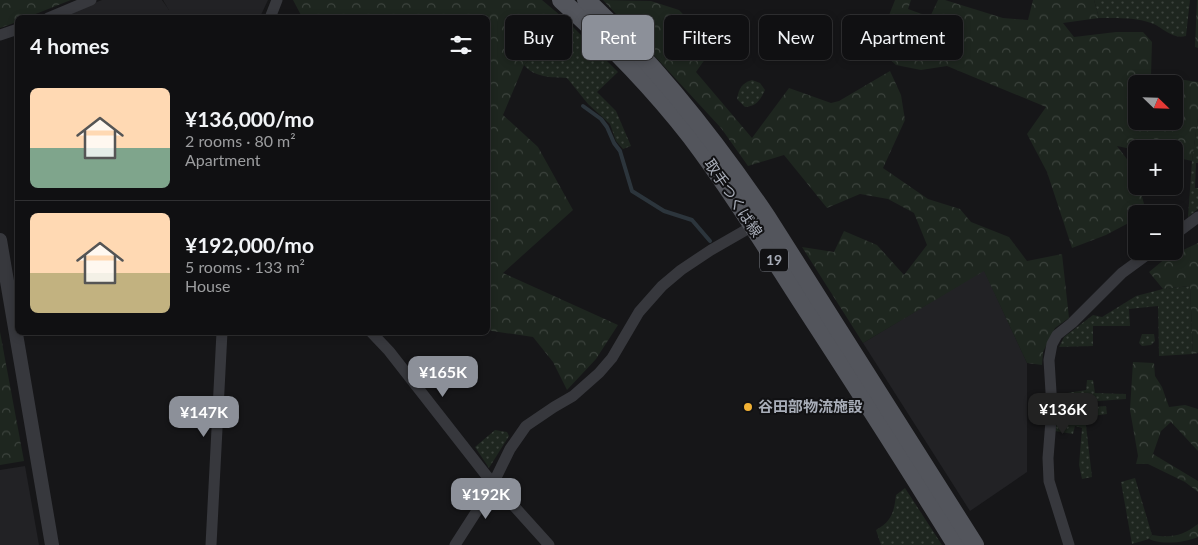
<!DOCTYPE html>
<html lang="en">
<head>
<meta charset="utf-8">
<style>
	body { margin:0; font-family:Lato,"Noto Sans JP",sans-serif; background:#1e1e20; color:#f1f3f6; height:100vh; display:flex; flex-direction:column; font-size:19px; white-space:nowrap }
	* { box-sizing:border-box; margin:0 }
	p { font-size:16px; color:#9c9d9f }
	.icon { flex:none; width:28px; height:28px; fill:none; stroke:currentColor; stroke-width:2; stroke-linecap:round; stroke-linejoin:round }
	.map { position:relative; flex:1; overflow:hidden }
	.side { position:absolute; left:15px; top:15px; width:475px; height:320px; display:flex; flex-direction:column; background:#101012; border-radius:8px; box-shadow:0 2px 8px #0003,0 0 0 1px #303032 }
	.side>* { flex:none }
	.banner { position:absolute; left:505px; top:15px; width:475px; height:45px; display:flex; gap:10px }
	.needle { width:32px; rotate:113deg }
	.tools { position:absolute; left:1128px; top:75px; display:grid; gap:10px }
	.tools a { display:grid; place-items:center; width:55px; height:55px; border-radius:8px; background:#101012; box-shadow:0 2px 8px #0003,0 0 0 1px #303032; font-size:25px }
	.price { position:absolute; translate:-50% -42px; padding:0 11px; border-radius:10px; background:#8c9099; color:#fff; font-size:16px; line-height:32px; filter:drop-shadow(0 1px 2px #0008) }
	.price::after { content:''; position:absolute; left:50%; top:30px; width:15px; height:11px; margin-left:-8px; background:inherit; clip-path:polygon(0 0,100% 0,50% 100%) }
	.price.current { background:#222; color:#fff }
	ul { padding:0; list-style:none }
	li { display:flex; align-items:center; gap:15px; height:125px; padding:0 15px }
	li+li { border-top:1px solid #303032 }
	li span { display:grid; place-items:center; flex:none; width:140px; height:100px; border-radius:8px; color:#555 }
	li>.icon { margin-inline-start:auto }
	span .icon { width:60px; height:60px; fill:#fffc; stroke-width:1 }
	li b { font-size:21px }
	h2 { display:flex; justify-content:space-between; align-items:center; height:60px; padding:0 15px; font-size:21px }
	.pill { padding:0 18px; border-radius:8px; background:#101012; box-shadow:0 2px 8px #0003,0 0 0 1px #303032; font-size:18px; line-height:45px }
	.pill.current { background:#8c9099; color:#fff }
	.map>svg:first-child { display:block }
	.built { fill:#222225 }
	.green { fill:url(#green-dots) }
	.forest { fill:url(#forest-crowns); fill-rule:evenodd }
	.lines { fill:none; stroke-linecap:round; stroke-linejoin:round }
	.stream { stroke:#2c353c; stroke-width:4 }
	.minor { stroke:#37383d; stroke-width:11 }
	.tertiary { stroke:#37383d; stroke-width:14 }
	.primary { stroke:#53555c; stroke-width:18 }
	.poi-dot { fill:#f2b134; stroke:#111113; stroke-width:2 }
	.labels { text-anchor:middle; stroke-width:4; stroke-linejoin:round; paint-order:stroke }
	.shield { fill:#111113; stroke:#7b7e86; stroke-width:1 }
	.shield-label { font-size:14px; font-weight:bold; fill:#a8adb8 }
	.street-label { font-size:15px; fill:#a8adb8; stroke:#111113 }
	.poi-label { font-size:15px; font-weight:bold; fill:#a8adb8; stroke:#111113; text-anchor:start }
</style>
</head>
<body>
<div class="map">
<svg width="1198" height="545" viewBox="0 0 1198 545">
	<defs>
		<pattern id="green-dots" width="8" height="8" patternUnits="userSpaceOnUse" patternTransform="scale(1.25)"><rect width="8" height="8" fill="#1e261f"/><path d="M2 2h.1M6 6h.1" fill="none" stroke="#3c433d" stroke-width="1.8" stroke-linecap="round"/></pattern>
		<pattern id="forest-crowns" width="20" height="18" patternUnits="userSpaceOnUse" patternTransform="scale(1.25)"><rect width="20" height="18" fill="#1e261f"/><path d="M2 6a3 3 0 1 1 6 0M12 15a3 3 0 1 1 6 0" fill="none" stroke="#3c433d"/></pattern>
	</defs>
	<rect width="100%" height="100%" fill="#161618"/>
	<!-- built -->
	<g class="built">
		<path d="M102 0H162L169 10 163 0H268L260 17 55 18Z"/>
		<path d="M984 270 1027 363V472L970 511 863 343Z"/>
		<path d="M25 466 39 545H0V470Z"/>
	</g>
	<!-- green -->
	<g class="green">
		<path d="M1094 0H1190L1186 36C1172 40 1163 27 1151 23 1134 17 1116 18 1099 18Z"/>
		<path d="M567 21 618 72 597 92 616 111 631 146 623 149 616 141 610 124 588 104 567 78C551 77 535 78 524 65Z"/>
		<path d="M752 80 760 83 765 90C760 100 757 106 745 107L737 99C739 88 742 83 752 80Z"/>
		<path d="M1198 117V163H1196L1195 188H1198V209L1188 217 1192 161Z"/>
		<path d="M1190 286 1193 354 1159 356 1158 306 1129 309 1130 326H1093V346L1059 347 1064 337 1093 315 1102 317 1136 296 1163 289Z"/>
		<path d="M1142 334H1154L1155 341 1151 345 1142 346 1139 343Z"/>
		<path d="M1087 380H1093L1095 393 1126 394V399L1057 404 1056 397 1061 394 1086 390Z"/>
		<path d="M1106 406 1107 414 1085 417 1092 477 1082 479 1079 465 1082 428 1075 426 1073 434 1055 431 1058 409Z"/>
		<path d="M495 430 507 432 509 436 489 468 475 447Z"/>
		<path d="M1135 478 1152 535 1149 539 1132 544 1121 482Z"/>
		<path d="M905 488 942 545H881L876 530C892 521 894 512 896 495Z"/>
	</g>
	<!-- forest -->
	<g class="forest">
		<path d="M0 0H71L28 17 18 18 17 22 0 28Z"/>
		<path d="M293 0H542L567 21 524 65 503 115 538 147 573 210 503 273 618 325 596 359 567 390 553 362 533 337 492 331 488 329V18L302 17Z"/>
		<path d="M603 0 651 1 679 10 708 40 710 52 696 72 752 138 789 88 831 103 839 101 890 71 901 95 905 120 883 168 928 199 960 209 971 222 1009 237 1027 261 1062 254 1069 318 1055 328 1043 352 1042 365 1027 363 984 271 863 343 802 247 834 252 844 231 877 245 904 275 927 245 914 213 888 199 860 194 827 208 784 155 748 166 721 128Z"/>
		<path d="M895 0H911L908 9 930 17 938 0H945L1003 18 1028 20 1033 0H1094L1099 18 1063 23 1074 37 1116 32H1143L1152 42 1151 75 1198 82V117L1192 161 1174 157V149L1136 150 1117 146 1136 171V186H1139L1144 204 1139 214H1136V219L1106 235 1072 248 1047 172 1027 134 1046 107 947 66 921 70 896 65 884 54 878 43ZM1136 84H1174V121H1136Z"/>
		<path d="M1197 0H1198V48L1195 47Z"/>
		<path d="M1198 243V353L1193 354 1190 286 1163 289 1149 272 1166 258Z"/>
		<path d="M0 332 24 461 0 465Z"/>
		<path d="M1133 362 1154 363 1155 376 1162 387 1169 407 1185 405 1198 409V451L1171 422 1161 431 1153 454 1198 481V492L1185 482 1148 464H1136L1138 456 1130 410Z"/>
		<path d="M1198 524V537C1184 543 1162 545 1149 539L1152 535C1172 538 1182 536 1198 524Z"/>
	</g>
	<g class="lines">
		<!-- stream -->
		<path class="stream" d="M583 106 601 119 607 127 614 143 620 151 632 191 664 211 692 220 710 241"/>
		<!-- minor -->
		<g class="minor">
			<path d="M48 18 91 0"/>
			<path d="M270 18 277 0"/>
			<path d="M0 35 18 29"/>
			<path d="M1174 235 1198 217"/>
			<path d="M371 332 389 351 486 475 549 545"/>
			<path d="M211 545 222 332"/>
			<path d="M455 545 489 492 510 449 526 426 554 407 573 396 599 373 612 358 639 312 662 286 681 270 711 250 758 223"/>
			<path d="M1069 545 1049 481 1048 458 1052 408 1049 360 1052 344 1057 335 1072 323 1122 273 1152 251"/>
		</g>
		<!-- tertiary -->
		<path class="tertiary" d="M0 240 52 545"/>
		<!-- primary -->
		<g class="primary">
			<path d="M561 0C607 41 653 88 691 137 731 190 766 247 802 303 854 383 906 464 956 545"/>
			<path d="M586 0C655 63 714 139 767 217L975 545"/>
		</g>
	</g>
	<!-- markers -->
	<circle class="poi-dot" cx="748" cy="407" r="5"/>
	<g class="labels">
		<!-- shield labels -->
		<rect class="shield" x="760" y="248.5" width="28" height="23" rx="4"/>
		<g class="shield-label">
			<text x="774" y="265">19</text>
		</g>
		<!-- street labels -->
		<g class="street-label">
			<text transform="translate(733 198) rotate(56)" y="5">取手つくば線</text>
		</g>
		<!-- poi labels -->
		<g class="poi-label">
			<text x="758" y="412">谷田部物流施設</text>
		</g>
	</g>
</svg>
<div class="tools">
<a><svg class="needle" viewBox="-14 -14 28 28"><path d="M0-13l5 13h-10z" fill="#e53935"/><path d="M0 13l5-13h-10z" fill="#9c9d9f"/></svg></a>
<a>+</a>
<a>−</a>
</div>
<b class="price" style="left:443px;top:398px">¥165K</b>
<b class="price current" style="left:1063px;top:435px">¥136K</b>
<b class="price" style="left:204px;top:438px">¥147K</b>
<b class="price" style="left:486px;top:520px">¥192K</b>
<div class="banner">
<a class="pill">Buy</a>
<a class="pill current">Rent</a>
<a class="pill">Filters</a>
<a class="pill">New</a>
<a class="pill">Apartment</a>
</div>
<section class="side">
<h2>4 homes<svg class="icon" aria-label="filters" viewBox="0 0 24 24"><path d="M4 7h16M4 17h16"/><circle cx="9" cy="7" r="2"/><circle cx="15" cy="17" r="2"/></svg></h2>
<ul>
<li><span style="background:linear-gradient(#ffd9b3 60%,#7fa58c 0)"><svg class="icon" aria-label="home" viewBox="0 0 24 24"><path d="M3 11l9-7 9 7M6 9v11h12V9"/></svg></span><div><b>¥136,000/mo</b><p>2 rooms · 80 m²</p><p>Apartment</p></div></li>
<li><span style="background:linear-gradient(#ffd9b3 60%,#c2b280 0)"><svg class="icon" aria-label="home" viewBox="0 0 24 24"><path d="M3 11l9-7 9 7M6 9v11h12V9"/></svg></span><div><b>¥192,000/mo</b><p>5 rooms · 133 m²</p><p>House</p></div></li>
</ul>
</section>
</div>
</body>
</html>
